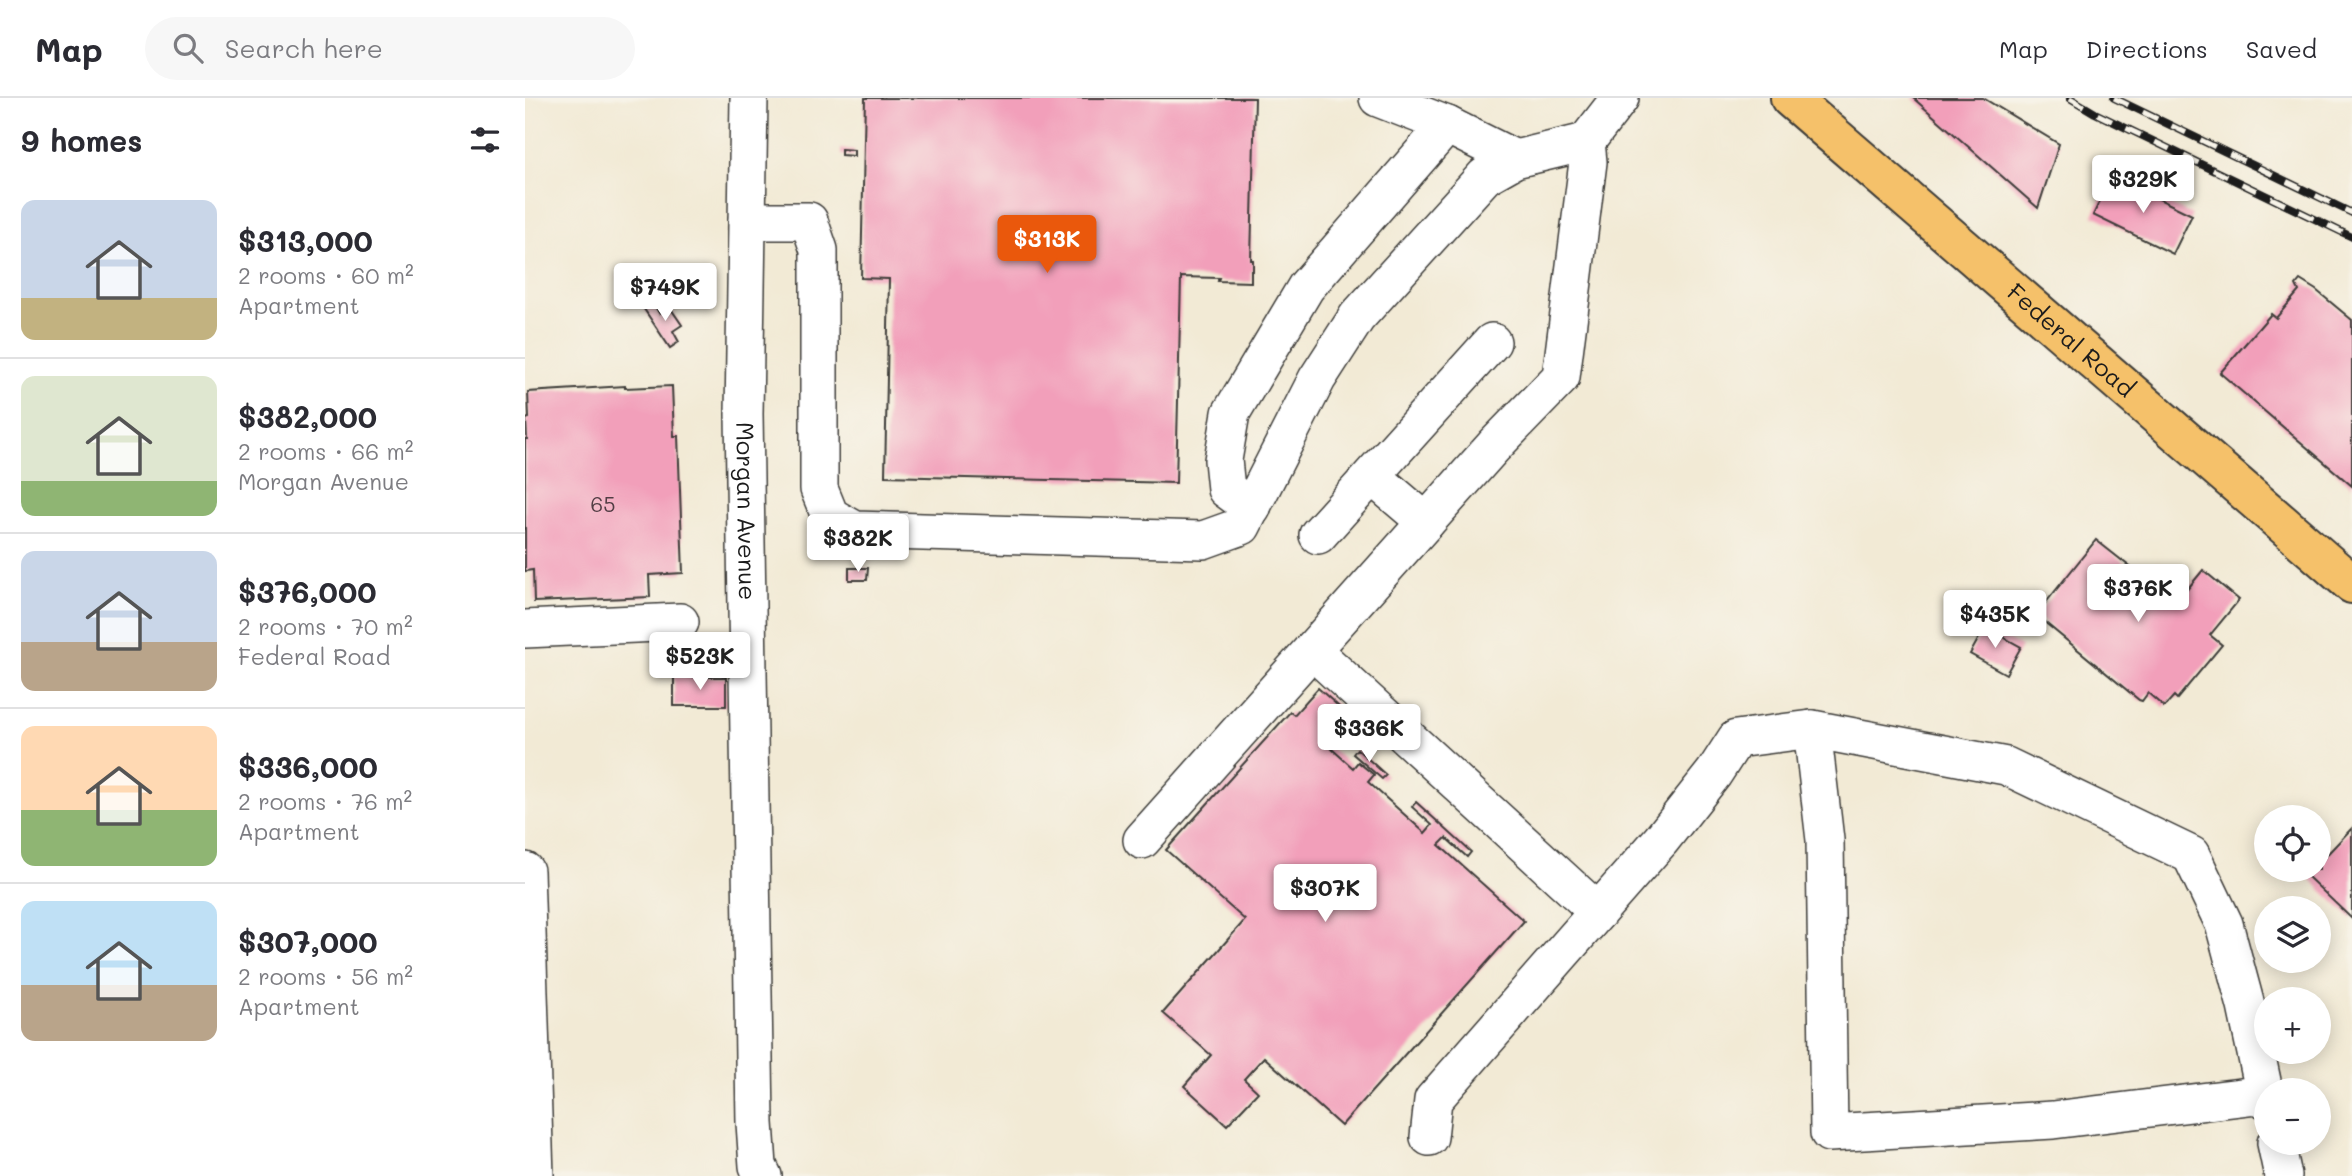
<!DOCTYPE html>
<html lang="en">
<head>
<meta charset="utf-8">
<style>
	body { margin:0; font-family:Mali,sans-serif; background:#f7f7f7; color:#2b2b33; height:100vh; display:flex; flex-direction:column; font-size:26px; white-space:nowrap }
	* { box-sizing:border-box; margin:0 }
	p { font-size:23px; color:#7c7c81 }
	.icon { flex:none; width:38px; height:38px; fill:none; stroke:currentColor; stroke-width:2; stroke-linecap:round; stroke-linejoin:round }
	.map { position:relative; flex:1; overflow:hidden }
	.details { display:flex; flex-direction:column; background:#fff; width:525px }
	.details>* { flex:none }
	.buttons { position:absolute; left:1729px; top:707px; display:grid; gap:14px }
	.buttons a { display:grid; place-items:center; width:77px; height:77px; border-radius:50%; background:#fff; box-shadow:0 4px 18px #0003; font-size:35px }
	.price { position:absolute; translate:-50% -60px; padding:0 16px; border-radius:7px; background:#fff; color:#222; font-size:23px; line-height:46px; filter:drop-shadow(0 2px 4px #0008) }
	.price::after { content:''; position:absolute; left:50%; top:42px; width:21px; height:16px; margin-left:-10px; background:inherit; clip-path:polygon(0 0,100% 0,50% 100%) }
	.price.current { background:#ea580c; color:#fff }
	ul { padding:0; list-style:none }
	li { display:flex; align-items:center; gap:21px; height:175px; padding:0 21px }
	li+li { border-top:2px solid #e1e1e2 }
	li span { display:grid; place-items:center; flex:none; width:196px; height:140px; border-radius:14px; color:#555 }
	li>.icon { margin-inline-start:auto }
	span .icon { width:84px; height:84px; fill:#fffc; stroke-width:1 }
	li b { font-size:30px }
	h2 { display:flex; justify-content:space-between; align-items:center; height:84px; padding:0 21px; font-size:30px }
	header { display:flex; align-items:center; gap:42px; box-sizing:border-box; height:98px; padding:0 35px; background:#fff; border-bottom:2px solid #e1e1e2 }
	header strong { font-size:33px }
	nav { display:flex; gap:38px; margin-inline-start:auto; font-size:24px }
	.search { width:490px; height:63px; background:#f7f7f7; display:flex; align-items:center; gap:18px; box-sizing:border-box; padding:0 24px; border-radius:38px; color:#7c7c81; font-size:26px }
	main { display:flex; flex:1; min-height:0 }
	.map>svg:first-child { display:block }
	.building { fill:#f29fba }
	.lines { fill:none; stroke-linecap:round; stroke-linejoin:round }
	.minor-casing { stroke:#3c3b38; stroke-width:40 }
	.major-casing { stroke:#3c3b38; stroke-width:42 }
	.minor { stroke:#fff; stroke-width:37 }
	.major { stroke:#f5c16b; stroke-width:38 }
	.rail-casing { stroke:#1c1c1c; stroke-width:8 }
	.rail { stroke:#f7f3e8; stroke-width:5; stroke-dasharray:16; stroke-linecap:butt }
	.labels { text-anchor:middle; stroke-width:6; stroke-linejoin:round; paint-order:stroke }
	.number-label { font-size:21px; fill:#523d44 }
	.street-label { font-size:24px; fill:#1c1c1c; stroke:#f7f3e8 }
</style>
</head>
<body>
<header>
<strong>Map</strong>
<div class="search"><svg class="icon" aria-label="search" viewBox="0 0 24 24"><circle cx="10" cy="10" r="6"/><path d="M15 15l6 6"/></svg>Search here</div>
<nav><a>Map</a><a>Directions</a><a>Saved</a></nav>
</header>
<main>
<section class="details">
<h2>9 homes<svg class="icon" aria-label="filters" viewBox="0 0 24 24"><path d="M4 7h16M4 17h16"/><circle cx="9" cy="7" r="2"/><circle cx="15" cy="17" r="2"/></svg></h2>
<ul>
<li><span style="background:linear-gradient(#c9d6e8 70%,#c2b280 0)"><svg class="icon" aria-label="home" viewBox="0 0 24 24"><path d="M3 11l9-7 9 7M6 9v11h12V9"/></svg></span><div><b>$313,000</b><p>2 rooms · 60 m²</p><p>Apartment</p></div></li>
<li><span style="background:linear-gradient(#dfe7d0 75%,#8fb573 0)"><svg class="icon" aria-label="home" viewBox="0 0 24 24"><path d="M3 11l9-7 9 7M6 9v11h12V9"/></svg></span><div><b>$382,000</b><p>2 rooms · 66 m²</p><p>Morgan Avenue</p></div></li>
<li><span style="background:linear-gradient(#c9d6e8 65%,#b9a48a 0)"><svg class="icon" aria-label="home" viewBox="0 0 24 24"><path d="M3 11l9-7 9 7M6 9v11h12V9"/></svg></span><div><b>$376,000</b><p>2 rooms · 70 m²</p><p>Federal Road</p></div></li>
<li><span style="background:linear-gradient(#ffd9b3 60%,#8fb573 0)"><svg class="icon" aria-label="home" viewBox="0 0 24 24"><path d="M3 11l9-7 9 7M6 9v11h12V9"/></svg></span><div><b>$336,000</b><p>2 rooms · 76 m²</p><p>Apartment</p></div></li>
<li><span style="background:linear-gradient(#bfe0f5 60%,#b9a48a 0)"><svg class="icon" aria-label="home" viewBox="0 0 24 24"><path d="M3 11l9-7 9 7M6 9v11h12V9"/></svg></span><div><b>$307,000</b><p>2 rooms · 56 m²</p><p>Apartment</p></div></li>
</ul>
</section>
<div class="map">
<svg width="1827" height="1078" viewBox="0 0 1827 1078">
	<rect width="100%" height="100%" fill="#f7f3e8"/>
	<filter id="ink" filterUnits="userSpaceOnUse"><feTurbulence type="fractalNoise" baseFrequency=".0143" numOctaves="2"/><feDisplacementMap in="SourceGraphic" scale="14" xChannelSelector="R" yChannelSelector="G"/><feConvolveMatrix kernelMatrix="1 2 1 2 8 2 1 2 1" color-interpolation-filters="sRGB"/></filter>
	<filter id="wash" filterUnits="userSpaceOnUse"><feTurbulence type="fractalNoise" baseFrequency=".00686" numOctaves="4" result="noise"/><feDisplacementMap in="SourceGraphic" scale="28" xChannelSelector="R" yChannelSelector="G"/><feGaussianBlur stdDeviation="1.57" result="paint"/><feColorMatrix in="noise" values="0 0 0 0 0 0 0 0 0 0 0 0 0 0 0 0 0 1.4 0 .05"/><feComposite in="paint" operator="in"/></filter>
	<g filter="url(#wash)">
		<rect width="100%" height="100%" fill="#f2ead5"/>
		<g id="blocks">
			<!-- building -->
			<g class="building">
				<path d="M340 0H730L726 162H728V173H726V184L693 183 694 180 656 179 651 385 360 378 364 181 336 180Z"/>
				<path d="M1388 0H1458L1534 46 1513 110Z"/>
				<path d="M316 51 329 52V58L316 57Z"/>
				<path d="M1587 78 1667 117 1648 156 1568 117Z"/>
				<path d="M1775 182 1791 192 1827 222V388L1695 275 1746 216 1751 220 1774 193 1771 187Z"/>
				<path d="M128 205 134 215 144 208 157 227 148 233 154 244 145 250 119 211Z"/>
				<path d="M100 288V290L147 288 149 338H153L158 475 124 477 125 499 9 504 8 472 0 473V341H2L1 321 4 320 3 294Z"/>
				<path d="M1571 442 1651 505 1678 472 1714 502 1685 537 1697 547 1652 601 1649 598 1639 609 1623 595 1617 603 1614 602 1511 517Z"/>
				<path d="M324 470H343L342 482H324Z"/>
				<path d="M1460 529 1496 549 1481 576 1445 556Z"/>
				<rect x="149" y="579" width="52" height="29"/>
				<path d="M793 590 821 615 797 642 828 670 833 664 849 677 843 684 900 735 907 727 887 709 891 704 946 754 942 759 921 740 914 747 999 823 816 1028 739 959 719 981 733 994 702 1027 659 988 686 957 638 915 720 822 641 752 765 614 769 617Z"/>
				<path d="M832 651 861 677 857 681 828 656Z"/>
				<path d="M1827 730V821L1782 778 1788 772H1794V765Z"/>
			</g>
		</g>
	</g>
	<g filter="url(#ink)">
		<use href="#blocks" fill-opacity="0" stroke="#3c3b38" stroke-width="2"/>
		<g class="lines">
			<defs>
				<g id="minor">
					<path id="s1" d="M224 0 219 316 230 1025 233 1068 238 1078"/>
					<path d="M853 0 922 27 990 61"/>
					<path d="M222 123H284L294 152V391L305 418 330 432 678 442 717 428 792 281 832 219 960 78 990 61 1061 44"/>
					<path d="M847 378 901 424"/>
					<path d="M727 410 701 391 698 362 706 315 781 189 922 27"/>
					<path d="M793 437 967 244"/>
					<path d="M0 531 155 524"/>
					<path d="M787 552 1073 814"/>
					<path d="M1287 631 1300 742 1304 1035 1528 1022 1740 996"/>
					<path d="M617 742 969 348 1036 279 1063 64 1061 44 1095 0"/>
					<path d="M0 773 10 1078"/>
					<path d="M904 1039 908 1002 1136 742 1189 675 1211 641 1287 631 1481 668 1666 757 1699 826 1721 908 1741 1002"/>
					<path d="M1751 1045 1758 1078"/>
				</g>
				<g id="major">
					<path id="s2" d="M1265 0 1827 486"/>
				</g>
			</defs>
			<!-- minor casing -->
			<use href="#minor" class="minor-casing"/>
			<!-- major casing -->
			<use href="#major" class="major-casing"/>
			<!-- minor -->
			<use href="#minor" class="minor"/>
			<!-- major -->
			<use href="#major" class="major"/>
			<defs>
				<g id="rail">
					<path d="M1545 0 1570 15 1827 139"/>
					<path d="M1589 0 1827 115"/>
				</g>
			</defs>
			<!-- rail casing -->
			<use href="#rail" class="rail-casing"/>
			<!-- rail -->
			<use href="#rail" class="rail"/>
		</g>
	</g>
	<g class="labels">
		<!-- number labels -->
		<g class="number-label">
			<text x="78" y="414">65</text>
		</g>
		<!-- street labels -->
		<g class="street-label">
			<text dy="8" stroke="none"><textPath href="#s2" startOffset="371">Federal Road</textPath></text>
			<text dy="8" stroke="none"><textPath href="#s1" startOffset="413">Morgan Avenue</textPath></text>
		</g>
	</g>
</svg>
<div class="buttons">
<a><svg class="icon" aria-label="locate" viewBox="0 0 24 24"><circle cx="12" cy="12" r="6"/><path d="M12 2v4M12 18v4M2 12h4M18 12h4"/></svg></a>
<a><svg class="icon" aria-label="layers" viewBox="0 0 24 24"><path d="M12 4l9 5-9 5-9-5zM3 14l9 5 9-5"/></svg></a>
<a>+</a>
<a>−</a>
</div>
<b class="price" style="left:1618px;top:117px">$329K</b>
<b class="price current" style="left:522px;top:177px">$313K</b>
<b class="price" style="left:140px;top:225px">$749K</b>
<b class="price" style="left:333px;top:476px">$382K</b>
<b class="price" style="left:1613px;top:526px">$376K</b>
<b class="price" style="left:1470px;top:552px">$435K</b>
<b class="price" style="left:175px;top:594px">$523K</b>
<b class="price" style="left:844px;top:666px">$336K</b>
<b class="price" style="left:800px;top:826px">$307K</b>
</div>
</main>
</body>
</html>
